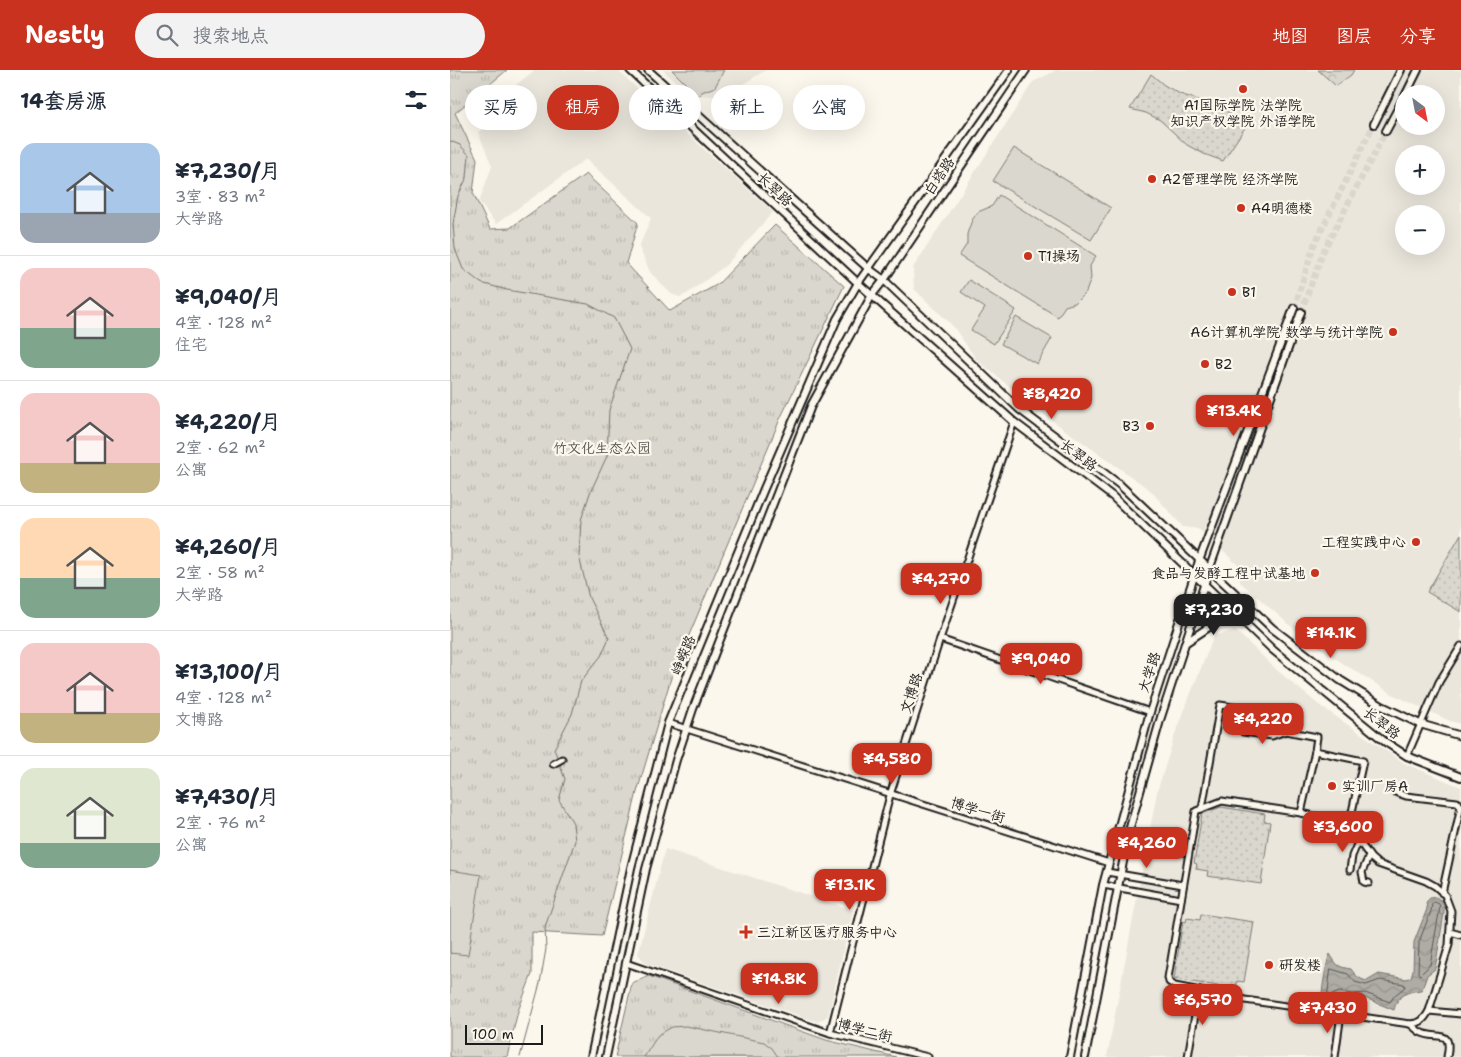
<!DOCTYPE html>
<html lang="zh">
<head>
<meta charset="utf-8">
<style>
	body { margin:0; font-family:"Shantell Sans","LXGW WenKai TC",sans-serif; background:#f2f2f3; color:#1f2937; height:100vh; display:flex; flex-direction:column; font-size:19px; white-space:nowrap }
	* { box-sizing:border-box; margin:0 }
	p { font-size:16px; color:#747a83 }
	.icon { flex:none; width:28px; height:28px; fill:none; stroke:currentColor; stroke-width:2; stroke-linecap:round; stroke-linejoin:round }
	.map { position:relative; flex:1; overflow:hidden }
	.sheet { display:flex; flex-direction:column; background:#fff; width:450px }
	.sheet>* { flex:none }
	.hud { position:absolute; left:15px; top:15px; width:475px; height:45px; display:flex; gap:10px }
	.needle { width:32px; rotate:148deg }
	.tools { position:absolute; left:945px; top:15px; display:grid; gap:10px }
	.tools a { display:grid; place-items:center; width:50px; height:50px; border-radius:50%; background:#fff; box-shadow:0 5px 20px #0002; font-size:25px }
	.scale { position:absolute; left:15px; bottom:12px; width:78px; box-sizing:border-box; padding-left:5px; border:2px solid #1c1c1c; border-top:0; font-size:14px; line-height:18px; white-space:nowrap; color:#1c1c1c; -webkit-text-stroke:4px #fbf7ec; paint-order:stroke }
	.price { position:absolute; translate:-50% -42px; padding:0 11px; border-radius:10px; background:#c8321e; color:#fff; font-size:16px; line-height:32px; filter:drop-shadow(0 1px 2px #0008) }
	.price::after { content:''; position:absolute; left:50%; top:30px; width:15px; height:11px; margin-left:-8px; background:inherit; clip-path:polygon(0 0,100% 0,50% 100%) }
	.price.current { background:#222; color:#fff }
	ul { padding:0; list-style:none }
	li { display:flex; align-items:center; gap:15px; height:125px; padding:0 20px }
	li+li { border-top:1px solid #e0e1e3 }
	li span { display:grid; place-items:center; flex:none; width:140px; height:100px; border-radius:15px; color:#555 }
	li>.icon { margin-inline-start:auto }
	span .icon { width:60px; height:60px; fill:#fffc; stroke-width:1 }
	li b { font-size:21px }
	h2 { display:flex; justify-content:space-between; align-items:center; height:60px; padding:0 20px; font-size:21px }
	.chip { padding:0 18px; border-radius:22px; background:#fff; box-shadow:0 5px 20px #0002; font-size:18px; line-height:45px }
	.chip.current { background:#c8321e; color:#fff }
	header { display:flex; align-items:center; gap:30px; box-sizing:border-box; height:70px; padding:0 25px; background:#c8321e; color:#fff }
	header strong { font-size:24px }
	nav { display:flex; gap:28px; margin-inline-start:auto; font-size:18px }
	.search { width:350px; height:45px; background:#f2f2f3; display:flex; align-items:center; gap:12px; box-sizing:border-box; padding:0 18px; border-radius:28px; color:#747a83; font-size:19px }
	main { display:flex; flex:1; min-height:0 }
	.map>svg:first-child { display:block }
	.built { fill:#eae6dc; fill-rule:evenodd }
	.grass { fill:url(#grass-dots); stroke:#7b7a75 }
	.forest { fill:url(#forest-crowns); stroke:#7b7a75 }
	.park { fill:url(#park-tufts); stroke:#7b7a75 }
	.pitch { fill:#dad7ce; stroke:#7b7a75 }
	.water { fill:url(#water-waves); stroke:#74726e }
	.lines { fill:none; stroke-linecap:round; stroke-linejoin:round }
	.shore { stroke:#575653; stroke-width:1 }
	.stream { stroke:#74726e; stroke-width:1 }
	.major-tunnel { stroke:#dad6cd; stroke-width:6; stroke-dasharray:6 3; stroke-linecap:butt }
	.minor-casing { stroke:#1c1c1c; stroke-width:9 }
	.major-casing { stroke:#1c1c1c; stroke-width:10 }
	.minor { stroke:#fbf7ec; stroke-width:5 }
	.major { stroke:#fbf7ec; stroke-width:6 }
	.poi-dot { fill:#c8321e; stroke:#fbf7ec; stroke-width:2 }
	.labels { text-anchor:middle; stroke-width:4.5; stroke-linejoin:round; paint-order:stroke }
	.poi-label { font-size:14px; fill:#1c1c1c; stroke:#fbf7ec; text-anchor:start }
	.street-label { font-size:14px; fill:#1c1c1c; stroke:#fbf7ec }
	.park-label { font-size:14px; fill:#555451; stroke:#fbf7ec }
</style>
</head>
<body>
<header>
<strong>Nestly</strong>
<div class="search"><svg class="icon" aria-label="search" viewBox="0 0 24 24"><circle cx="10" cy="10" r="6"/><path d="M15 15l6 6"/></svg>搜索地点</div>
<nav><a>地图</a><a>图层</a><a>分享</a></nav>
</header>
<main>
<section class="sheet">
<h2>14套房源<svg class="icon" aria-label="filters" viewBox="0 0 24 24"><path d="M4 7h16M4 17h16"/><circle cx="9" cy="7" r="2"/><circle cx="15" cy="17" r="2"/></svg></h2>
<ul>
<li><span style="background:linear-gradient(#a9c7e8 70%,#9aa5b1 0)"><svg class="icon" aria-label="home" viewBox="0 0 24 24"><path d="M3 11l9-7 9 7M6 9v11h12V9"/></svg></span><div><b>¥7,230/月</b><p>3室 · 83 m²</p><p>大学路</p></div></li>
<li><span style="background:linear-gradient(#f6c9c9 60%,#7fa58c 0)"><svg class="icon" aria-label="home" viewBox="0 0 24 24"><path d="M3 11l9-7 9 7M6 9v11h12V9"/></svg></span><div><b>¥9,040/月</b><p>4室 · 128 m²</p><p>住宅</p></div></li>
<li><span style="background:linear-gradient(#f6c9c9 70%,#c2b280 0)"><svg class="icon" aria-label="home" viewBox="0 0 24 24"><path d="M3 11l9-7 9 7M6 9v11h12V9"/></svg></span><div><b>¥4,220/月</b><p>2室 · 62 m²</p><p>公寓</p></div></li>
<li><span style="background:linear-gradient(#ffd9b3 60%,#7fa58c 0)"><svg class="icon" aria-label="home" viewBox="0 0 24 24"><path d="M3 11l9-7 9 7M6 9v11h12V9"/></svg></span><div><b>¥4,260/月</b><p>2室 · 58 m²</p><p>大学路</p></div></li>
<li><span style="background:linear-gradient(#f6c9c9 70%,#c2b280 0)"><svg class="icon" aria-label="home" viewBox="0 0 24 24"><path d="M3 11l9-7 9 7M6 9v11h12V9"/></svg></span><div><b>¥13,100/月</b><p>4室 · 128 m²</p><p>文博路</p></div></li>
<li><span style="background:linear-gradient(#dfe7d0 75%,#7fa58c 0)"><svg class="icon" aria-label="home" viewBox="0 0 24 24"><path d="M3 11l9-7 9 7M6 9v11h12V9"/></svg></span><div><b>¥7,430/月</b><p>2室 · 76 m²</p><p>公寓</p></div></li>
</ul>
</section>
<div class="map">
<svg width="1011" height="987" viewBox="0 0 1011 987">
	<defs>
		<pattern id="grass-dots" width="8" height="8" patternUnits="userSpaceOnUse" patternTransform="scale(1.25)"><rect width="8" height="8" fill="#dad7ce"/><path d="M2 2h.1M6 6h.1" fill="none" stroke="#bab8b0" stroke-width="1.8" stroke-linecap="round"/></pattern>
		<pattern id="forest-crowns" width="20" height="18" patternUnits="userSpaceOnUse" patternTransform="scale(1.25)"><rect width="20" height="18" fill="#dad7ce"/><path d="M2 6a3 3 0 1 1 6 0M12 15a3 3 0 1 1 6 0" fill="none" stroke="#bab8b0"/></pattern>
		<pattern id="park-tufts" width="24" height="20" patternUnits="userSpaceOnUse" patternTransform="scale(1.25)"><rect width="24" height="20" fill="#dad7ce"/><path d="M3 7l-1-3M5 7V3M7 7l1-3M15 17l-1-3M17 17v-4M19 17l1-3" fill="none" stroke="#bab8b0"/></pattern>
		<pattern id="water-waves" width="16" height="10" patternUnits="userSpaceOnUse" patternTransform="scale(1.25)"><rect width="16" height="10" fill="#afaca5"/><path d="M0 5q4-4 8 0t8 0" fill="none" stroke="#96938d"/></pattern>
	</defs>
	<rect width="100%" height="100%" fill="#fbf7ec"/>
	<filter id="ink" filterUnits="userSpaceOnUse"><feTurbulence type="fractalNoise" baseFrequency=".02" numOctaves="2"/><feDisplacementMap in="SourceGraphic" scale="10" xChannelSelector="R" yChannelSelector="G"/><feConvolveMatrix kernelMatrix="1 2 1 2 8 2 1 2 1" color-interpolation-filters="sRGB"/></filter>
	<g filter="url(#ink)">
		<!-- built -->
		<g class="built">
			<path d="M85 0H167L323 142 276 195 237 224 230 227 221 224 200 202 189 177 201 148 136 89 46 154 29 132 42 96 28 62 48 49 47 37 52 33 49 28Z"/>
			<path d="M213 0H316L272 27 239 24Z"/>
			<path d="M605 0H1011V654L1000 651 944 625 883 587 843 558 790 512 788 495 749 459 733 457 700 420 590 342 526 289 503 256 464 219 463 198 583 12 603 2ZM954 24H986V56H954ZM954 84H986V116H954ZM954 144H986V176H954Z"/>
			<path d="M785 560 829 602 869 635 954 693 1011 717V987H657L707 722 728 655 764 566Z"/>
			<path d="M215 779 403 840 378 946 368 952 196 894 188 884Z"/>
		</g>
		<!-- grass -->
		<g class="grass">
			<path d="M701 4 714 15 730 24 767 36 783 45 796 56 773 91 754 84 737 75 710 50 696 43 680 39Z"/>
			<path d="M1011 464V542L977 522Z"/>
			<path d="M771 737 815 744 814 751 820 752 811 814 757 806 758 801 746 799 747 794 744 793 752 744Z"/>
			<path d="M751 844 804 852 794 912 787 911 786 919 724 909 733 851 736 852 737 848 750 850Z"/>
		</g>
		<!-- forest -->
		<path class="forest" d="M868 0H904L901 5 886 16Z"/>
		<!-- park -->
		<g class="park">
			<path d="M0 0H57L5 43 27 89 23 123 40 159 60 158 136 104 188 153 176 193 220 241 268 214 325 155 394 216 330 349 221 608 187 722 152 866 82 862V904L68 941 57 987H0Z"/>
			<path d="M199 906 376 970 446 987H165L182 913Z"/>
		</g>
		<!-- pitch -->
		<g class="pitch">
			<path d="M222 0H274L265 17 252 22 248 26Z"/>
			<path d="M564 78 661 138 641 170 543 111Z"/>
			<path d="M549 125 646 186 640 196 641 208 636 222 625 233 615 236 608 247 509 186 517 174V164L522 150 528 142 542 136Z"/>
			<path d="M519 210 566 240 544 274 521 260 535 238 511 222Z"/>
			<path d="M566 247 602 268 587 294 551 274Z"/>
			<path d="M0 800 31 805 18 885 0 883Z"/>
			<path d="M236 956 314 972 322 978 328 987H194L208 965 222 957Z"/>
		</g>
		<!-- water -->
		<path class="water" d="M986 827 994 832V843L985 899 977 905 972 920C958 921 947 925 944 940L915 928 903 930 889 927 878 934C875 932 873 931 872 928 871 923 877 889 880 884 887 895 887 897 901 899 906 906 909 909 917 911L929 904 956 909 961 907 963 900 964 872 977 839 976 832 980 828Z"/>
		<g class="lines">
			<!-- shore -->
			<g class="shore">
				<path d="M985 832 989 834 990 837 980 895 970 905 968 903 969 872 981 841 982 834Z"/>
				<path d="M881 899 898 904 905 912 916 915 930 910 954 914 955 917 945 925 940 932 915 923 903 924 889 922 880 926 878 924Z"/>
			</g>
			<!-- stream -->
			<g class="stream">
				<path d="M0 71 10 75 19 85 17 107 8 126 3 154 5 179 13 199 31 213 57 220 138 234 164 248 180 279 159 340 157 386 140 423 131 450 129 486 139 528 159 568 151 586 131 611 122 644 104 679 108 689"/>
				<path d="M70 987 90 913 96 879 95 857 125 771 123 753 109 730 115 709 109 693"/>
			</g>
			<!-- major-tunnel -->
			<g class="major-tunnel">
				<path d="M844 238 864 175 924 54"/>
				<path d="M851 242 874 180 936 61"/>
			</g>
			<defs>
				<g id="minor">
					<path d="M490 569 700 642"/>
					<path d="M218 653 659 793"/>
					<path d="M957 686 989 612 1011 576"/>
					<path d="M103 694 112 689"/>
					<path d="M945 722 956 726 1007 732 1011 736 992 823"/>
					<path d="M772 731 851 743 891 752 903 763 921 788 928 794 976 811 985 816 995 825 1001 841 999 875 979 941C974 950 971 953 960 954L795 930 725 916 719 912 718 908 746 741Z"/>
					<path d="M752 739 770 635 797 639 793 662 822 666 836 661 867 667 865 681 913 691 902 742 891 752"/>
					<path d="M851 743 865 681"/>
					<path d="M919 786 912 802 914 812 919 813"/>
					<path d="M900 800 902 786 908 772"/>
					<path d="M657 802 733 815"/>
					<path d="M653 815 731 829"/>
					<path d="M1000 862 1011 865"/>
					<path d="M176 893 380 963 478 987"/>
					<path d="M979 941 1011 944"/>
					<path d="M960 954C963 956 967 960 970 962 987 971 1003 957 997 987"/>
					<path d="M380 963 440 725 490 569 564 352"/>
					<path d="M738 987 749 921"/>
					<path d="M885 987 891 944"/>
				</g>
				<g id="major">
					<path d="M180 0 408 213 564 352 662 426 823 580 934 671 957 686 1011 707"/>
					<path d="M198 0 419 199 434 210 569 339 670 415 822 558 890 610 932 636 970 654 1011 666"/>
					<path d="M956 24 968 0"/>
					<path d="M924 54 951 0"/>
					<path d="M936 61 954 27"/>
					<path d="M735 573 768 551 792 552"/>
					<path d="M141 987 181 798 218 653 313 421 387 249 408 213 559 0"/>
					<path d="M156 987 196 799 226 690 243 639 361 336 422 225 434 210 576 0"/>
					<path d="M620 987 653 815 700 642 749 491 844 238"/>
					<path d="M635 987 679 761 711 647 759 500 851 242"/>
				</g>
			</defs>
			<!-- minor casing -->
			<use href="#minor" class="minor-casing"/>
			<!-- major casing -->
			<use href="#major" class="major-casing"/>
			<!-- minor -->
			<use href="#minor" class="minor"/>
			<!-- major -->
			<use href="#major" class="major"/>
		</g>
	</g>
	<!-- markers -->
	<g class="poi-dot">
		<circle cx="793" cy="19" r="5"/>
		<circle cx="702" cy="109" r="5"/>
		<circle cx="791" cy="138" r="5"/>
		<circle cx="578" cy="186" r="5"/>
		<circle cx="782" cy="222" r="5"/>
		<circle cx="943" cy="262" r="5"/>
		<circle cx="755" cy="294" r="5"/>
		<circle cx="700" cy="356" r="5"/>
		<circle cx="966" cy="472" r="5"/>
		<circle cx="865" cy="503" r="5"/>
		<circle cx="882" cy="716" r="5"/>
		<path d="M293.5 854.5h5v5h5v5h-5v5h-5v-5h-5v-5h5z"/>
		<circle cx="819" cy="895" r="5"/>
	</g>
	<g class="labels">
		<!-- poi labels -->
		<g class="poi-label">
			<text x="793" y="40" text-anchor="middle">A1国际学院 法学院<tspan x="793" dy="16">知识产权学院 外语学院</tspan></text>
			<text x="712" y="114">A2管理学院 经济学院</text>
			<text x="801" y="143">A4明德楼</text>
			<text x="588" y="191">T1操场</text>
			<text x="792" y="227">B1</text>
			<text x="933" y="267" text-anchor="end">A6计算机学院 数学与统计学院</text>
			<text x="765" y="299">B2</text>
			<text x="690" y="361" text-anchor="end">B3</text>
			<text x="956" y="477" text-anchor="end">工程实践中心</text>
			<text x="855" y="508" text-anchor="end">食品与发酵工程中试基地</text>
			<text x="892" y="721">实训厂房A</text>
			<text x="307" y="867">三江新区医疗服务中心</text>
			<text x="829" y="900">研发楼</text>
		</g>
		<!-- street labels -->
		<g class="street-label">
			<text transform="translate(489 106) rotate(-56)" y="5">白塔路</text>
			<text transform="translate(325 119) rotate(43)" y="5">长翠路</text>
			<text transform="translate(629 385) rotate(37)" y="5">长翠路</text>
			<text transform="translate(233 585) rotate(-68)" y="5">峥嵘路</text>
			<text transform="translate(699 602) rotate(-72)" y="5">大学路</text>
			<text transform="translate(461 623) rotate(-72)" y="5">文博路</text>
			<text transform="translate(932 653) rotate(37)" y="5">长翠路</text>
			<text transform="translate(528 740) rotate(17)" y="5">博学一街</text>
			<text transform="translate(415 960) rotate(14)" y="5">博学二街</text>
		</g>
		<!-- park labels -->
		<g class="park-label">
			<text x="152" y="383">竹文化生态公园</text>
		</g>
	</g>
</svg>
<div class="tools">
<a><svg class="needle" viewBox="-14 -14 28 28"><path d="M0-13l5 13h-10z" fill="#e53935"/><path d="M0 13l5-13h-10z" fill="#747a83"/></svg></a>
<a>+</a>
<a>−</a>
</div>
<div class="scale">100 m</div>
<b class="price" style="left:602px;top:350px">¥8,420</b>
<b class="price" style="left:784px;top:367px">¥13.4K</b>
<b class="price" style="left:491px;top:535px">¥4,270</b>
<b class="price current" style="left:764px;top:566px">¥7,230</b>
<b class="price" style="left:881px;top:589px">¥14.1K</b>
<b class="price" style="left:591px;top:615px">¥9,040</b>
<b class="price" style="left:813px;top:675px">¥4,220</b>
<b class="price" style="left:442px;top:715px">¥4,580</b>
<b class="price" style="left:893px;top:783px">¥3,600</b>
<b class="price" style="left:697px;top:799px">¥4,260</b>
<b class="price" style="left:400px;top:841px">¥13.1K</b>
<b class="price" style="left:329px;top:935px">¥14.8K</b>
<b class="price" style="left:753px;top:956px">¥6,570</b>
<b class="price" style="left:878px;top:964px">¥7,430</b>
<div class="hud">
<a class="chip">买房</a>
<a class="chip current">租房</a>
<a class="chip">筛选</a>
<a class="chip">新上</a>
<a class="chip">公寓</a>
</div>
</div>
</main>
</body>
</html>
